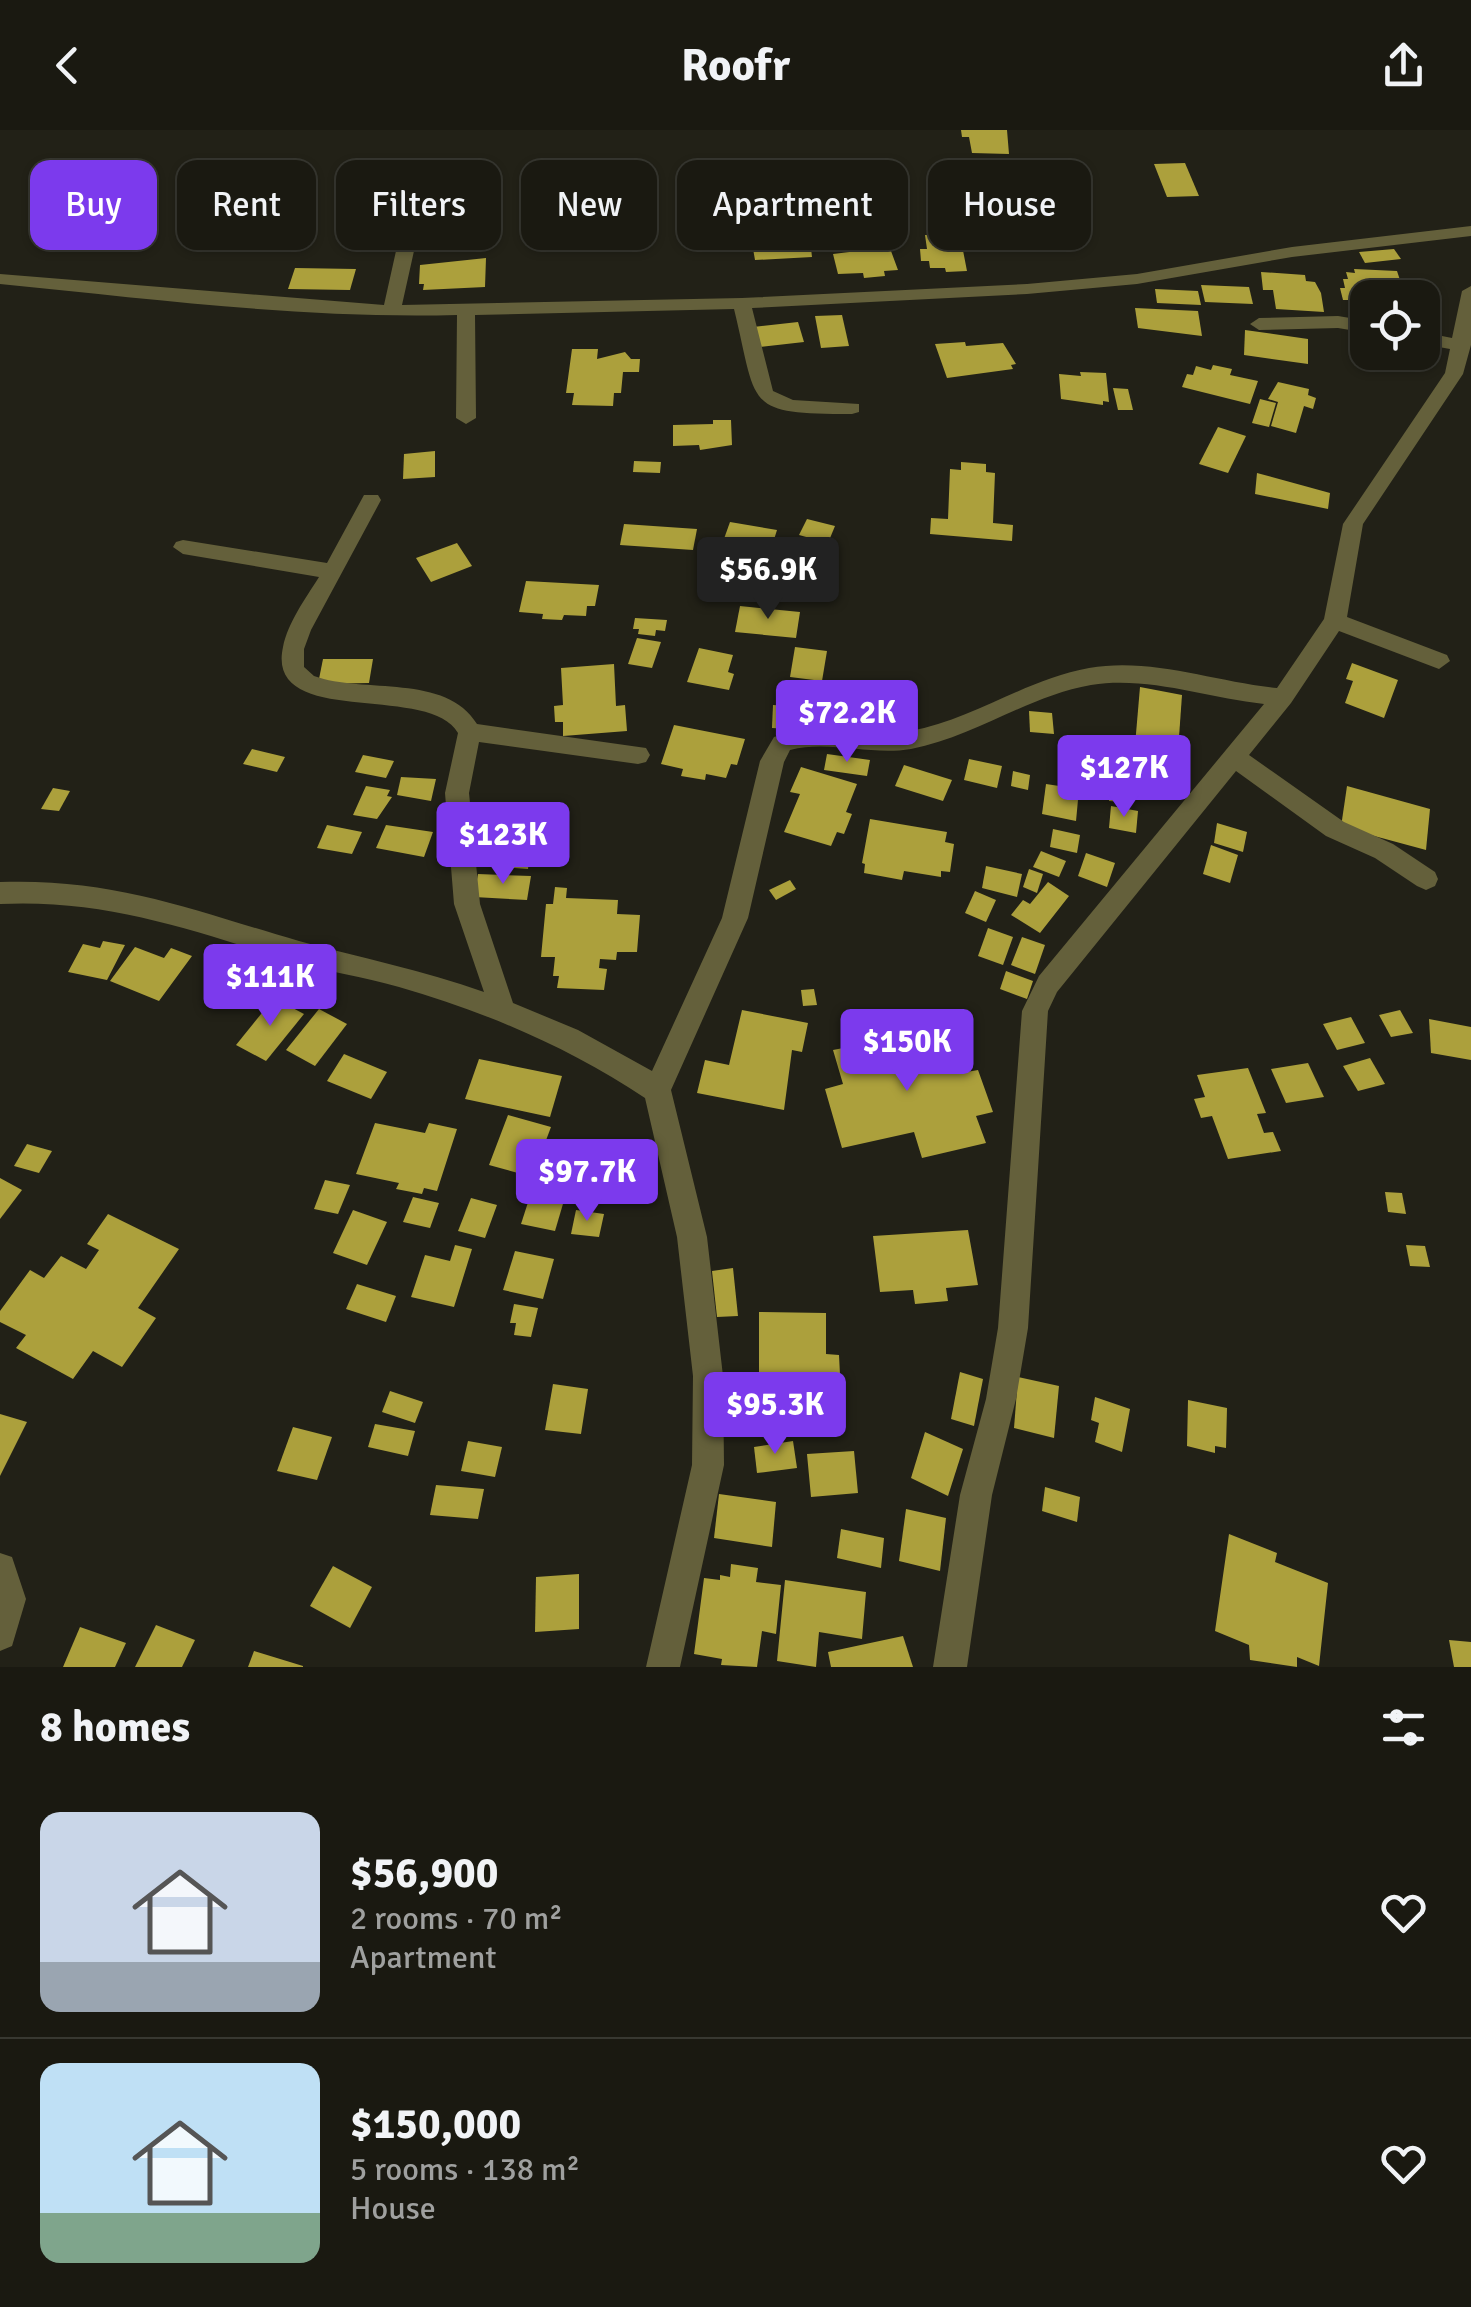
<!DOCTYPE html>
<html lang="en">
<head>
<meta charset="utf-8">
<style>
	body { margin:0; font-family:Signika,sans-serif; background:#23221a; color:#f1f3f6; height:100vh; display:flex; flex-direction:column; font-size:38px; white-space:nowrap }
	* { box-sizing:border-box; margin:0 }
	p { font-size:32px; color:#9fa09f }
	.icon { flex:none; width:55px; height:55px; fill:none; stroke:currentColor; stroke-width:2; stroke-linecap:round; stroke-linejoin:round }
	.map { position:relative; height:1537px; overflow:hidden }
	.side { display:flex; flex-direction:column; background:#1a1911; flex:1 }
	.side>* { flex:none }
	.top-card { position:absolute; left:30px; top:30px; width:1412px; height:90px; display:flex; gap:20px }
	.buttons { position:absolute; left:1350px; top:150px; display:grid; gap:20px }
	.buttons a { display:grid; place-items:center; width:90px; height:90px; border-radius:20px; background:#1a1911; box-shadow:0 2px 8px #0004,0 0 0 2px #383831; font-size:50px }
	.price { position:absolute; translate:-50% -85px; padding:0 22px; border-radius:10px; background:#7c3aed; color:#fff; font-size:32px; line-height:65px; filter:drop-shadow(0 2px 5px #0008) }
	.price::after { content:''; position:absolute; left:50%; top:60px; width:30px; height:22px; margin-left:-15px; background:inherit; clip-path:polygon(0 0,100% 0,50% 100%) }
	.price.selected { background:#222; color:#fff }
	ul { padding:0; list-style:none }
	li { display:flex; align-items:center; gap:30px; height:250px; padding:0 40px }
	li+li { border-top:2px solid #383831 }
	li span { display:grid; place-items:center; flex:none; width:280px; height:200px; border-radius:20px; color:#555 }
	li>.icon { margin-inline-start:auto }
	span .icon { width:120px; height:120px; fill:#fffc; stroke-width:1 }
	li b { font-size:42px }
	h2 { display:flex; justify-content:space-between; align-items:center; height:120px; padding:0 40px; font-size:42px }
	.pill { padding:0 35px; border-radius:20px; background:#1a1911; box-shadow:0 2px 8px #0004,0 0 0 2px #383831; font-size:35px; line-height:90px }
	.pill.selected { background:#7c3aed; color:#fff }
	header { display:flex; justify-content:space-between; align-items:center; height:130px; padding:0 40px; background:#1a1911; font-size:45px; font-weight:700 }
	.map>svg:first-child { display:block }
	.building { fill:#aca03c }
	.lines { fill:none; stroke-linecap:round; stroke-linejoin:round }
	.minor { fill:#64603b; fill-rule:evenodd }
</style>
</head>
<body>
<header><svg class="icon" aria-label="back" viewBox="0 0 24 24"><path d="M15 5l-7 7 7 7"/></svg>Roofr<svg class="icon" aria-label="share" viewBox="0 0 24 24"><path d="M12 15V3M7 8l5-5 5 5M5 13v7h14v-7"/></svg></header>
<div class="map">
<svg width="1471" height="1537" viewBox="0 0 1471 1537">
	<rect width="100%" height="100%" fill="#222117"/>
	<!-- building -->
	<g class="building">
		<path d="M961 0H1007L1009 24 972 23 969 7H962Z"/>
		<path d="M1185 33 1199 66 1167 67 1154 34Z"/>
		<path d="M264 50 287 51 284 59 313 60 306 78 276 77 273 83 236 82 242 68H256Z"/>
		<path d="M787 100 788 104 809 100 812 127 755 130 751 107H759L758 101Z"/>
		<path d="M925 105H960L967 141 946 142 945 138H930L929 131H921L920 119H927Z"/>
		<path d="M882 118 891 121 898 140 884 141 885 146 864 148 863 143 838 144 833 124Z"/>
		<path d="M1394 119 1401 129 1365 133 1359 122Z"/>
		<path d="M486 128 485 157 423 160 424 154H419L420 135Z"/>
		<path d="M295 138 356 139 350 160 288 159Z"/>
		<path d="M1354 139 1397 141 1401 153H1396L1398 160 1413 161 1416 168H1368V191H1362L1356 170H1343L1340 158H1345L1343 149H1348L1346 142 1355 143Z"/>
		<path d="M1261 142 1305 145 1306 151 1315 152 1321 163 1324 182 1276 179 1273 160H1263Z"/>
		<path d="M1201 155 1249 157 1253 174 1205 172Z"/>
		<path d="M1155 159 1198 161 1201 175 1157 173Z"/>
		<path d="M1135 178 1198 181 1202 206 1138 198Z"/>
		<path d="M842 185 849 216 821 218 815 186Z"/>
		<path d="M798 192 804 212 760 217 753 197Z"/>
		<path d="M1245 200 1308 209V234L1244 225Z"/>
		<path d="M965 212 966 216 1003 213 1016 234 1011 235 1013 239 947 248 935 214Z"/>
		<path d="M572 219H598L597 229 625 222 631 229H640L639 242H623L621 263H614L613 276 572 275 574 263H566Z"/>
		<path d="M1213 235 1232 239 1230 245 1258 251 1250 274 1182 257 1187 244 1193 245 1196 236 1211 240Z"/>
		<path d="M1080 242 1106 243 1109 272 1103 271V275L1061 269 1059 244 1081 246Z"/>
		<path d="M1278 252 1309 259 1308 265 1316 268 1313 279 1304 276 1296 303 1271 296 1278 272 1268 269Z"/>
		<path d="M1113 258 1128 259 1133 280H1118Z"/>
		<path d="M1260 269 1276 273 1269 297 1252 293Z"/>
		<path d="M713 290H731L732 315 700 320 699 315 673 316V295L713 294Z"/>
		<path d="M1218 297 1246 306 1228 343 1199 334Z"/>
		<path d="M435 321V347L403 349 404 324Z"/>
		<path d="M634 331 661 332 660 343 633 342Z"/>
		<path d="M961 332 986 334V342L995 343 993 393 1013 395 1012 411 930 404 931 388 948 389 950 339 961 340Z"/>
		<path d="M1257 343 1330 363 1328 379 1255 364Z"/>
		<path d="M807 389 835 396 828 413 799 405Z"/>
		<path d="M730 392 777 400 768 429 720 420Z"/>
		<path d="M624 394 697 399 693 420 620 415Z"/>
		<path d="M457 413 472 436 431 452 416 428Z"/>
		<path d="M526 451 599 455 595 476H587L586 486 564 485 562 490 542 489 543 484 519 482Z"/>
		<path d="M740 476 800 482 796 508 735 502Z"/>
		<path d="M635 488 667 490 665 501 656 500 655 506 638 504 639 499H633Z"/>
		<path d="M637 508 661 512 652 538 628 534Z"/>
		<path d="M795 517 827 521 822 551 790 547Z"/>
		<path d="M699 518 733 525 728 542 734 544 729 560 687 552Z"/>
		<path d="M323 529H373L369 553 318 554Z"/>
		<path d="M1352 533 1398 550 1384 588 1345 573 1353 551 1346 549Z"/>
		<path d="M614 534 616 576 625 575 627 601 563 606V592H555L554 576 563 575 561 538Z"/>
		<path d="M1140 557 1182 565 1177 635 1134 627Z"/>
		<path d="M773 575 809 577 808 600 772 598Z"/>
		<path d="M1029 581 1052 583 1054 604 1030 602Z"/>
		<path d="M674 595 745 609 737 635 731 634 726 648 706 644 705 650 681 646 683 639 661 634Z"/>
		<path d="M1084 607H1112L1117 628H1089Z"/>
		<path d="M252 619 285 627 277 642 243 634Z"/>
		<path d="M827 624 870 630 867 646 824 640Z"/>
		<path d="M363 625 394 631 386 648 355 642Z"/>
		<path d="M969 629 1002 636 997 658 964 650Z"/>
		<path d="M1087 634H1119L1123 652H1091Z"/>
		<path d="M904 635 952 650 943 671 895 656Z"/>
		<path d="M801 637 857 654 846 682 852 684 844 704 837 702 831 716 784 702 800 664 790 662Z"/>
		<path d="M1013 641 1030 645 1028 660 1011 656Z"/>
		<path d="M401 647 436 649 431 671 397 665Z"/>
		<path d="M1046 654 1079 659 1076 691 1042 684Z"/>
		<path d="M366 656 390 660 387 666 392 667 377 689 353 685Z"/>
		<path d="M1109 656 1124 658 1126 672 1109 671Z"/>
		<path d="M1347 656 1430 679 1426 720 1341 697Z"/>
		<path d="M53 658 70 661 59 681 41 679Z"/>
		<path d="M1111 676 1138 681 1136 703 1109 698Z"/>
		<path d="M494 686 537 688 532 715H537L534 731 529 730 528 739 476 735 481 712H489Z"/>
		<path d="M870 689 947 702 945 712 954 714 950 742 941 741V747L904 741 902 750 864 743 865 734 862 733Z"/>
		<path d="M1217 693 1247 702 1243 722 1214 713Z"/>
		<path d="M327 695 362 702 352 724 317 718Z"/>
		<path d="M386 695 433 702 424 727 376 718Z"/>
		<path d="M1053 699 1080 705 1077 723 1050 717Z"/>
		<path d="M1211 715 1238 725 1230 753 1203 744Z"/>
		<path d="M1041 721 1066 731 1059 747 1033 737Z"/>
		<path d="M1086 723 1115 733 1107 757 1078 746Z"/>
		<path d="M986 736 1022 744 1017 767 982 758Z"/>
		<path d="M1029 739 1043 744 1037 763 1023 757Z"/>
		<path d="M478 744 531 746 527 770 474 767Z"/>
		<path d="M790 750 796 759 776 770 769 760Z"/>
		<path d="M1048 752 1069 766 1040 803 1011 785 1023 770 1030 774Z"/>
		<path d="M555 757 567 758 566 768 618 770 617 784 640 785 637 822H617L616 830 600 829 599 838 607 839 604 860 557 858 559 846H553L555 827H541L546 774H553Z"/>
		<path d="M975 761 996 770 986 792 965 783Z"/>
		<path d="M988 798 1013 807 1003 835 978 826Z"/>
		<path d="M1022 807 1045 815 1035 844 1011 835Z"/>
		<path d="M103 811 125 815 107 850 68 842 83 814 100 818Z"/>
		<path d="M135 817 164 828 171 818 192 826 159 871 110 851Z"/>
		<path d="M1006 841 1033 851 1027 869 1000 859Z"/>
		<path d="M316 844 329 851 314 870 300 863Z"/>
		<path d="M814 859 817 875 803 876 801 860Z"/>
		<path d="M274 868 304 884 266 931 236 915Z"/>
		<path d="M319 879 347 894 315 936 286 920Z"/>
		<path d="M742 880 808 893 802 922 792 920 784 980 697 963 705 930 729 935Z"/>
		<path d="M1400 880 1413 903 1391 907 1379 885Z"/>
		<path d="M1351 887 1365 913 1337 920 1323 894Z"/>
		<path d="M918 889 931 925 953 921 961 943 978 940 993 982 976 986 986 1013 922 1028 914 1002 842 1018 825 959 843 954 833 920 869 913 877 934 882 933 872 899Z"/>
		<path d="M1429 889 1471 897V930L1431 923Z"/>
		<path d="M344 924 387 942 371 969 327 951Z"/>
		<path d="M1370 928 1385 954 1358 961 1343 936Z"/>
		<path d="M479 929 562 946 550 987 465 969Z"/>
		<path d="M1308 933 1324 967 1286 973 1271 939Z"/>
		<path d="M1248 938 1266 983 1257 984 1264 1003 1273 1002 1281 1021 1228 1029 1212 986 1201 988 1194 969 1205 967 1197 945Z"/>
		<path d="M508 985 551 997 542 1021 535 1019 525 1045 489 1035Z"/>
		<path d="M375 993 425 1003 429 993 457 999 437 1061 424 1058 422 1064 396 1059 399 1053 356 1044Z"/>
		<path d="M585 1013 621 1020 612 1055 575 1048Z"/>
		<path d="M27 1014 52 1021 39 1043 14 1036Z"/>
		<path d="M0 1048 22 1060 0 1089Z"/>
		<path d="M325 1050 350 1055 338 1084 314 1079Z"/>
		<path d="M532 1060 565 1067 555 1101 521 1094Z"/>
		<path d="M1385 1062 1402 1063 1406 1084 1388 1082Z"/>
		<path d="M413 1067 439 1073 430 1098 403 1092Z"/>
		<path d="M471 1068 497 1075 485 1108 458 1101Z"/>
		<path d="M353 1080 387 1092 367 1135 333 1123Z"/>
		<path d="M576 1080 604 1084 599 1107 571 1104Z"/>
		<path d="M108 1084 179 1119 138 1178 156 1188 122 1237 93 1221 73 1249 16 1218 26 1205 0 1192V1181L30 1140 44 1148 61 1126 86 1139 99 1120 87 1114Z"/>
		<path d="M968 1100 978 1155 946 1158 948 1171 915 1174 913 1160 880 1162 873 1106Z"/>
		<path d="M455 1115 472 1119 454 1177 411 1167 425 1125 450 1131Z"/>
		<path d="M1406 1115 1425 1116 1430 1137 1410 1136Z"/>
		<path d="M515 1121 554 1129 543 1169 503 1160Z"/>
		<path d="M733 1138 738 1186 717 1187 712 1141Z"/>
		<path d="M357 1154 396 1166 386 1192 346 1179Z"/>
		<path d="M514 1174 538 1178 531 1207 514 1205 516 1193H510Z"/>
		<path d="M759 1182 826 1183V1224L839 1225 840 1245 827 1244V1275L749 1274V1244L759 1245Z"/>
		<path d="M960 1242 983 1249 974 1296 951 1289Z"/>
		<path d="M1018 1247 1059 1256 1054 1308 1014 1298Z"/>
		<path d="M553 1254 588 1259 581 1304 545 1300Z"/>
		<path d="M390 1261 423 1272 415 1293 382 1282Z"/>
		<path d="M1095 1267 1130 1279 1122 1322 1095 1312 1099 1293 1091 1290Z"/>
		<path d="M1188 1270 1227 1278 1226 1318 1215 1316V1323L1187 1316Z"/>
		<path d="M0 1284 27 1292 0 1346Z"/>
		<path d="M375 1294 415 1301 408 1326 368 1317Z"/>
		<path d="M293 1297 332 1307 317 1350 277 1341Z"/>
		<path d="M925 1302 963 1319 948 1366 911 1348Z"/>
		<path d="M468 1311 502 1317 495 1347 461 1341Z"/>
		<path d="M793 1311 797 1338 757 1343 754 1317Z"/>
		<path d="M854 1321 858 1363 811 1367 807 1324Z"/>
		<path d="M436 1355 484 1359 478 1389 430 1385Z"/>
		<path d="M1045 1357 1080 1367 1077 1392 1042 1381Z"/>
		<path d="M719 1364 776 1372 772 1417 714 1408Z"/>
		<path d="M906 1379 946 1388 940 1441 899 1431Z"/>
		<path d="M841 1399 884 1408 881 1438 837 1428Z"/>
		<path d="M1229 1404 1277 1423 1275 1432 1328 1453 1319 1536 1297 1527V1537L1250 1530 1249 1515 1215 1501Z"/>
		<path d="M731 1434 758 1438 756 1452 781 1455 776 1504 762 1501 757 1537 721 1535 722 1529 694 1524 704 1448 720 1450V1445L730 1447Z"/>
		<path d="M333 1436 372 1457 350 1498 310 1476Z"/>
		<path d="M579 1444V1499L535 1502 536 1447Z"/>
		<path d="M785 1450 866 1462 862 1509 819 1502 816 1537 777 1531Z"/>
		<path d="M156 1495 195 1510 182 1537H135Z"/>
		<path d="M80 1497 126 1513 115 1537H63Z"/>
		<path d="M903 1506 913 1537H831L828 1522Z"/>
		<path d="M1449 1510 1471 1512V1537H1454Z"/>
		<path d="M254 1521 303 1536V1537H248Z"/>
	</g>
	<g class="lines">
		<!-- minor -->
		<g class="minor">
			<path d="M1471 96V106L1292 127 1137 154 1027 164 752 178 773 261 793 270 859 274V282L852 284C743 284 758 277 734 179L475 185 476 288 466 294 456 288 457 185C304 189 152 169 0 154V144L384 175 400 103 409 98 418 103 402 175 742 168 1027 154 1137 144 1292 117Z"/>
			<path d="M1471 156V215L1463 244 1363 394 1347 487 1447 525 1450 531 1439 539 1339 501 1291 573 1249 625 1344 692 1393 714 1435 742 1438 749 1435 756 1426 760 1417 756 1375 728 1326 706 1236 641 1057 862 1048 881 1028 1198 1016 1269 992 1365 967 1537H933L960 1365 986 1269 998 1198 1022 881 1039 846 1264 574C1206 568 1150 546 1091 555 1028 566 974 607 911 619 871 626 830 610 790 620L784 632 748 788 671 960 707 1107 723 1246 724 1335 680 1537H646L692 1335 693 1246 677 1107 645 968C568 917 486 882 399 857 364 847 329 842 295 832 193 801 109 769 0 774V752C114 748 192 780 299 811 361 828 423 840 484 862L454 774 445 663 458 603C429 552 265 600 283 517 288 492 306 468 319 447L183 424 173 417 176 412 183 410 327 433 364 365H378L381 370 311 500 304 519V537L314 546C364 564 446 543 477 594L646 618 650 625 646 632 638 634 479 612 469 663 480 774 513 873 578 900 652 941 722 788 760 631 774 607C819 592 864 608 910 601 973 590 1026 549 1089 538 1152 527 1215 552 1277 558L1324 489 1343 394 1445 243 1450 219 1422 214V202L1452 208 1462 161Z"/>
			<path d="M1338 186 1368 191V203L1338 198 1259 200 1250 194 1259 188Z"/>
			<path d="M0 1423 12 1427 26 1469 12 1516 0 1521Z"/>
		</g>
	</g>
</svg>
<div class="buttons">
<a><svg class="icon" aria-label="locate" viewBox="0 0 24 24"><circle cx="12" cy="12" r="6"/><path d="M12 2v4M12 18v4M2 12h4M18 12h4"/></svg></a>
</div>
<b class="price selected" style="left:768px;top:492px">$56.9K</b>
<b class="price" style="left:847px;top:635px">$72.2K</b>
<b class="price" style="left:1124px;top:690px">$127K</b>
<b class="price" style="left:503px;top:757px">$123K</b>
<b class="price" style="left:270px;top:899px">$111K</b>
<b class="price" style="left:907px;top:964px">$150K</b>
<b class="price" style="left:587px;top:1094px">$97.7K</b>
<b class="price" style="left:775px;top:1327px">$95.3K</b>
<div class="top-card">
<a class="pill selected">Buy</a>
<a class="pill">Rent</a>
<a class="pill">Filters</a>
<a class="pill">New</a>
<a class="pill">Apartment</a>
<a class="pill">House</a>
</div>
</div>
<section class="side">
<h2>8 homes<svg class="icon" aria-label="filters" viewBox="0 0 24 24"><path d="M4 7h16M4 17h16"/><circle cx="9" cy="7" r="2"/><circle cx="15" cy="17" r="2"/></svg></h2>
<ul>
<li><span style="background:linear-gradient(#c9d6e8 75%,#9aa5b1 0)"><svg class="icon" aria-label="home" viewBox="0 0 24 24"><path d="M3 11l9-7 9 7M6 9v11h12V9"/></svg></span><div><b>$56,900</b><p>2 rooms · 70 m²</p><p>Apartment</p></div><svg class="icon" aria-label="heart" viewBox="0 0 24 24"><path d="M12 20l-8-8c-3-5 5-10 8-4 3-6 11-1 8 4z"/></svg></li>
<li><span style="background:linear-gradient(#bfe0f5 75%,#7fa58c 0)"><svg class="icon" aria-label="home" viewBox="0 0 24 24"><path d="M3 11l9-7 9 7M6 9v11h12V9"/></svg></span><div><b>$150,000</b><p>5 rooms · 138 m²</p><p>House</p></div><svg class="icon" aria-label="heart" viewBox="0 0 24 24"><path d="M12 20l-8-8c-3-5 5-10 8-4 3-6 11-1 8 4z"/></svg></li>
</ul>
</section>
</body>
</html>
